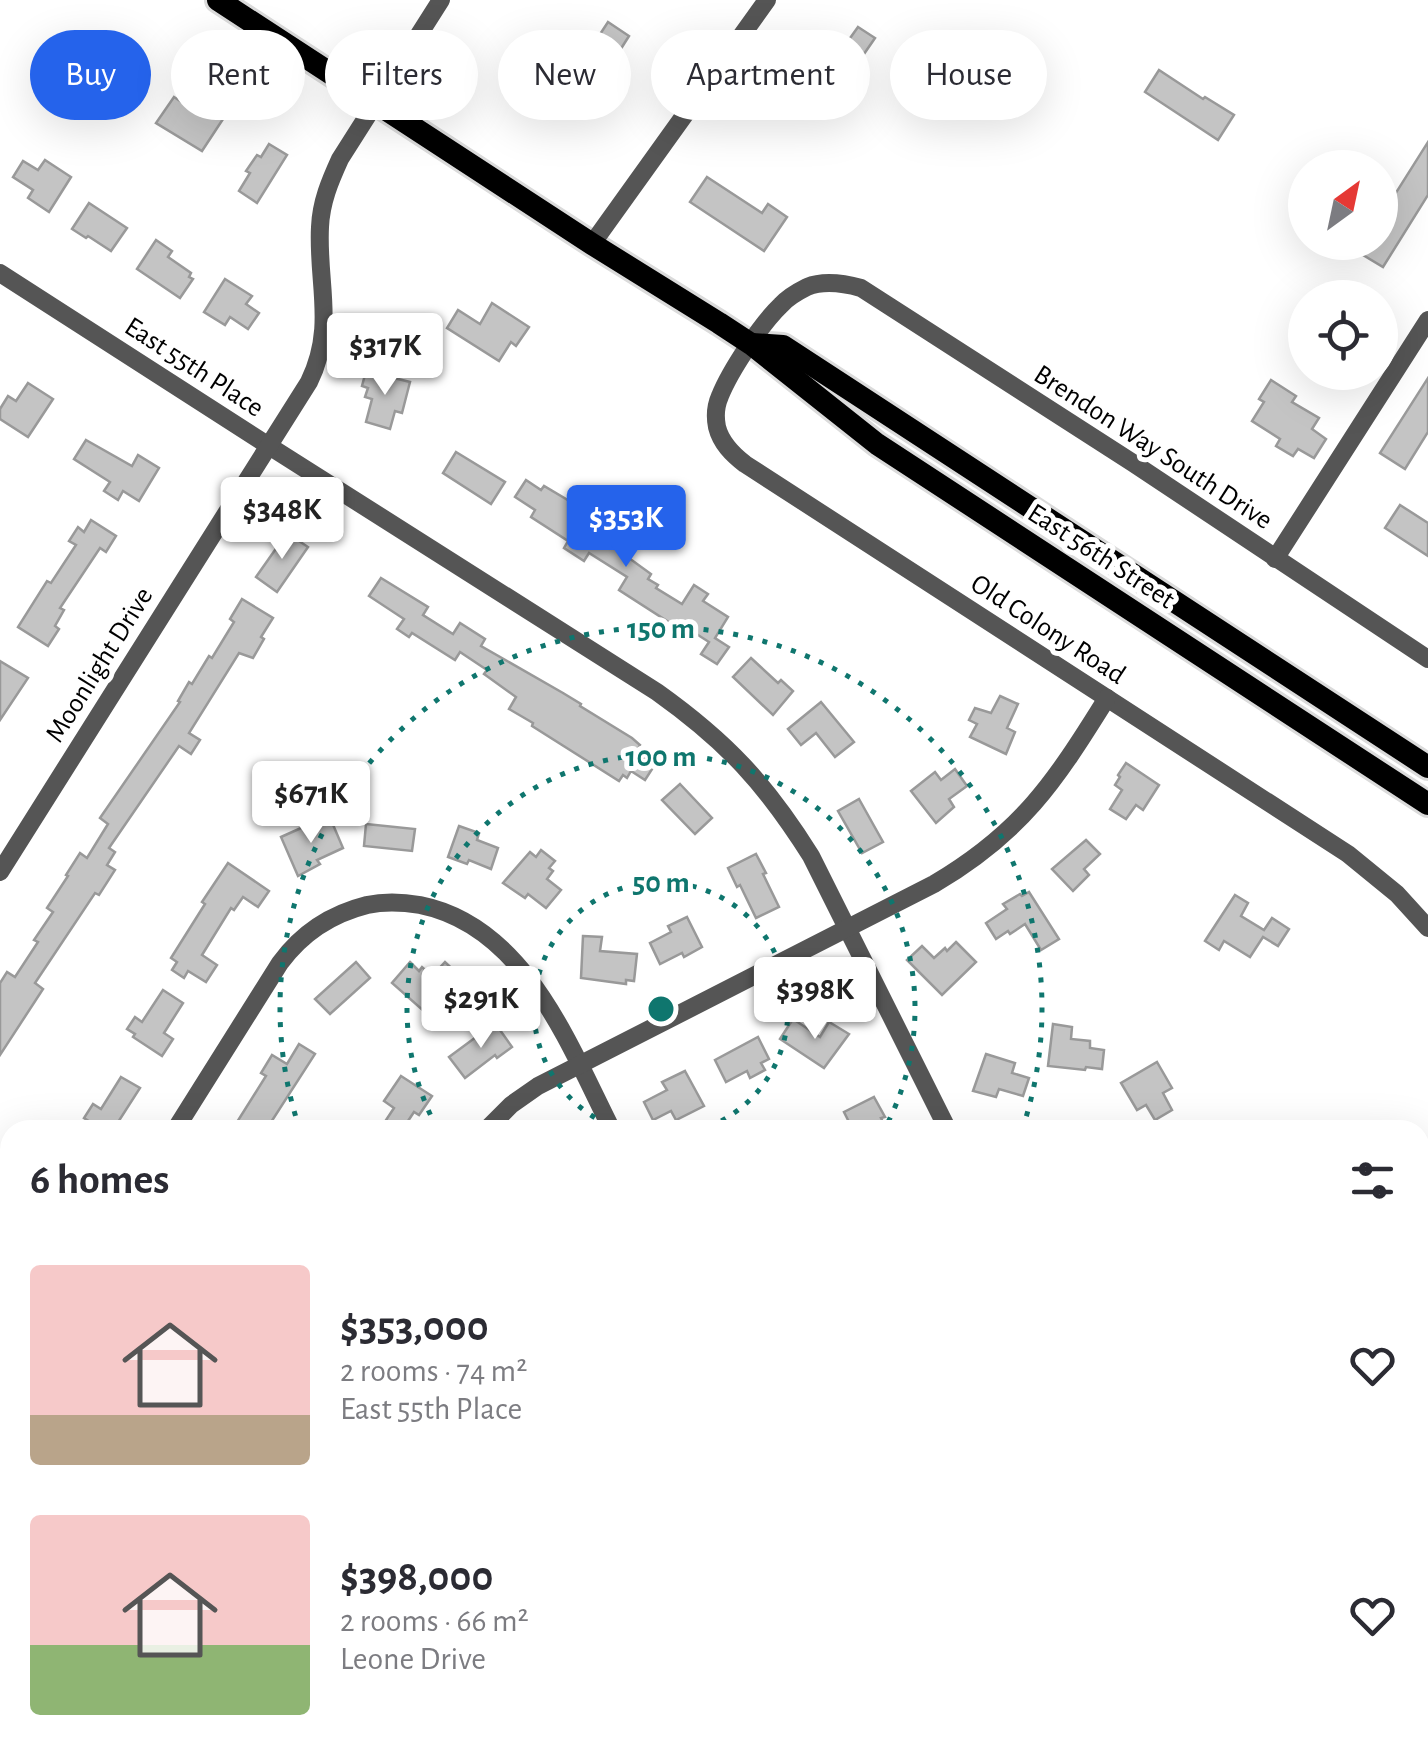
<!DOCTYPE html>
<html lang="en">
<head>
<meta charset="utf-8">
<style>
	body { margin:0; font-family:"Alegreya Sans",sans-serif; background:#f7f7f7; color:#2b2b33; height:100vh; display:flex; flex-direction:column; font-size:38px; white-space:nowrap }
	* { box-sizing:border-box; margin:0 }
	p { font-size:32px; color:#7c7c81 }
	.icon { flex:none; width:55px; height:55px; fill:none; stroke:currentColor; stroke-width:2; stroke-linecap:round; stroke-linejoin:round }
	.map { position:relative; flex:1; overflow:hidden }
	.details { position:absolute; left:0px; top:1120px; width:1430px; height:642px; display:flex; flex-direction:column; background:#fff; border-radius:30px 30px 0 0; box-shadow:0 10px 40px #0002 }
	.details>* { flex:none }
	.hud { position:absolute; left:30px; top:30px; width:1370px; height:90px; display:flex; gap:20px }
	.needle { width:65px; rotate:33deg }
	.buttons { position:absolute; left:1288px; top:150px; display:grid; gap:20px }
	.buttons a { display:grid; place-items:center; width:110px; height:110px; border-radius:50%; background:#fff; box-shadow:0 10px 40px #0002; font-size:50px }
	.price { position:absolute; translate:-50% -85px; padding:0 22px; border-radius:10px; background:#fff; color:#222; font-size:32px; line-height:65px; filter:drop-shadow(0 2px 5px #0008) }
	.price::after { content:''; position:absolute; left:50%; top:60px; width:30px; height:22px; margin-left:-15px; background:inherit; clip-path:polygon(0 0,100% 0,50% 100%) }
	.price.selected { background:#2563eb; color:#fff }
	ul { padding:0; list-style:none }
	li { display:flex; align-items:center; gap:30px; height:250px; padding:0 30px }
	li span { display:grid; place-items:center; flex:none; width:280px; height:200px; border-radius:10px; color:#555 }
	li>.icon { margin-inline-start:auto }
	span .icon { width:120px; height:120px; fill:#fffc; stroke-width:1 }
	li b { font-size:42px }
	h2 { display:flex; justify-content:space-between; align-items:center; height:120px; padding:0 30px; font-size:42px }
	.pill { padding:0 35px; border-radius:45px; background:#fff; box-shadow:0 10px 40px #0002; font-size:35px; line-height:90px }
	.pill.selected { background:#2563eb; color:#fff }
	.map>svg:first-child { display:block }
	.building { fill:#c4c4c4; stroke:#999; stroke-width:2.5 }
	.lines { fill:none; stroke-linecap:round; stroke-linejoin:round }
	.major-casing { stroke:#dbdbdb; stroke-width:28 }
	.minor { stroke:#555; stroke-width:18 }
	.major { stroke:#000; stroke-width:22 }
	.ring { fill:none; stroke:#0f766e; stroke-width:5; stroke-dasharray:5 10 }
	.labels { text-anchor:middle; stroke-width:10; stroke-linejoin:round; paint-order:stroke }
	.street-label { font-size:28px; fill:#000; stroke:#fff }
	.centre { fill:#0f766e; stroke:#fff; stroke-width:5 }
	.ring-label { font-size:30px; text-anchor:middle; font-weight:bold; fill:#0f766e; stroke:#fff; stroke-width:10; stroke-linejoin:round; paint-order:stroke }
</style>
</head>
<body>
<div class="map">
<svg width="1428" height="1761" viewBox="0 0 1428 1761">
	<rect width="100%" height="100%" fill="#fff"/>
	<!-- building -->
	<g class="building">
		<path d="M608 22 629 36 605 74 593 66 559 112 541 100 566 59 573 64 588 42 593 45Z"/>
		<path d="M858 27 875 38 844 83 824 69 845 39 848 41Z"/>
		<path d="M98 35 142 65 128 86 83 57Z"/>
		<path d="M1159 70 1203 99 1205 97 1234 115 1218 140 1145 92Z"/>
		<path d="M174 97 202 115 207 108 223 119 202 151 156 123Z"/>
		<path d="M1428 142V195L1383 267 1358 252 1365 242H1380V218Z"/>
		<path d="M269 144 287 155 257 203 239 191 250 173 246 171 257 155 261 157Z"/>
		<path d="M45 160 71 177 49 212 28 198 33 190 13 177 23 161 38 170Z"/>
		<path d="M707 177 762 213 768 204 787 217 764 251 690 202Z"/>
		<path d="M89 203 127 228 111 251 88 236 86 238 72 229Z"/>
		<path d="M156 240 172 251 168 257 191 273 189 277 193 279 180 298 137 269Z"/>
		<path d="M225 279 252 296 246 304 259 313 248 329 230 317 225 325 204 312Z"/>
		<path d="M492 303 529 327 516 346 511 342 499 361 447 328 458 310 480 324Z"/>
		<path d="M366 371 410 382 402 413 395 411 390 429 366 422 372 399 365 397 368 388 362 386Z"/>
		<path d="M1428 378V432L1405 469 1380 453Z"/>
		<path d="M1271 380 1296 396 1292 402 1319 418 1312 429 1326 439 1314 458 1298 449 1293 456 1276 446 1280 439 1252 421 1264 402 1259 399Z"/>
		<path d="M28 383 53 399 28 437 0 419V409L8 396 16 401Z"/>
		<path d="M86 440 132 466 138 455 159 468 139 501 123 491 118 500 104 491 110 482 74 459Z"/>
		<path d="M456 452 505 482 491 504 443 473Z"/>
		<path d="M526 480 541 490 544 486 571 502 569 506 609 532 604 540 651 574 648 579 658 585 656 588 682 604 694 585 708 594 703 601 728 617 715 638 729 647 717 664 701 654 709 642 687 628 679 640 665 631 670 623 619 590 627 577 589 553 584 561 564 548 568 541 531 517 535 510 515 497Z"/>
		<path d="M1400 505 1428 523V556L1385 528Z"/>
		<path d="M91 520 116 536 106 552 100 548 60 608 64 610 55 626 59 629 48 646 18 627 47 581 51 583 76 545 69 541 78 527 84 532Z"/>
		<path d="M287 533 308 547 277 592 256 577Z"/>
		<path d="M381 578 428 607 423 615 453 634 460 623 485 639 481 646 563 693 581 704 580 706 632 738 640 745 636 752 656 763 645 780 631 771 627 778 623 775 619 781 532 726 533 723 509 709 516 697 484 674 487 670 460 652 455 660 412 633 409 637 397 629 404 619 369 596Z"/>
		<path d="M242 599 273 618 261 637 264 639 253 658 239 653 189 733 200 740 191 754 179 746 109 848 115 852 107 865 115 870 99 895 95 893 35 983 43 989 0 1055V983L7 972 15 977 38 942 34 940 53 912 47 908 68 876 66 875 80 853 87 858 108 824 100 818 180 702 178 701 189 682 192 684 209 656 212 658 234 622 230 619Z"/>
		<path d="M751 658 778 683 781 680 793 691 773 715 733 677Z"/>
		<path d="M0 661 28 678 0 720Z"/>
		<path d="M1000 696 1018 704 1007 728 1015 732 1006 754 970 737 977 724 969 720 975 708 991 713Z"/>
		<path d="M821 702 854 742 835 757 816 733 801 745 788 729Z"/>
		<path d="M1126 763 1159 785 1143 810 1136 805 1126 819 1110 809 1122 790 1115 785 1120 777 1118 775Z"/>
		<path d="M955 769 967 786 949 799 954 807 936 823 911 791 935 772 941 780Z"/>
		<path d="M680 784 712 818 695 834 662 800Z"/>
		<path d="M859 799 883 842 862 853 838 811Z"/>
		<path d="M331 820 343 848 317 860 320 864 298 876 281 837 310 824 312 829Z"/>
		<path d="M366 824 415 829 412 851 364 846Z"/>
		<path d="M459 826 479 833 477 840 498 848 491 869 469 860 467 864 448 857Z"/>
		<path d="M1086 840 1100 854 1084 869 1089 875 1073 891 1052 869Z"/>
		<path d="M541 850 555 861 549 868 553 871 547 879 561 890 546 908 528 894 525 898 503 883 530 852 536 857Z"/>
		<path d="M756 854 766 873 763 874 779 907 756 918 740 885 737 887 728 868Z"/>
		<path d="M228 863 269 891 258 907 243 897 234 910 231 908 202 955 217 965 206 982 188 971 184 978 172 970 177 962 171 958 205 904 202 902Z"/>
		<path d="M1029 892 1059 939 1041 950 1025 924 1010 934 1008 931 996 939 986 923 1007 909 1003 904 1020 894 1022 896Z"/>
		<path d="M1235 895 1248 903 1241 916 1264 930 1272 918 1289 929 1278 946 1263 937 1250 957 1224 941 1219 950 1205 941Z"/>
		<path d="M687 917 702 947 684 957 682 953 660 964 650 943 671 932 668 926Z"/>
		<path d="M583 936 602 937 600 951 637 954 634 981 626 980V984L581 978Z"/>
		<path d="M956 942 976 962 942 995 907 960 922 946 934 958 945 948 947 951Z"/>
		<path d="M356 962 370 978 330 1014 315 999Z"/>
		<path d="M410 962 419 971 422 967 432 976 445 962 460 976 426 1013 392 983Z"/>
		<path d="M163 990 183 1003 164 1033 173 1039 162 1056 133 1037 135 1034 127 1029 135 1017 142 1022Z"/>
		<path d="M793 1019 820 1037 829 1022 849 1034 824 1068 780 1039Z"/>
		<path d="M495 1023 512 1047 497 1058 495 1055 465 1078 449 1057Z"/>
		<path d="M1053 1024 1072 1027 1071 1039 1090 1041V1048L1104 1050 1102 1069 1086 1067 1085 1070 1048 1066Z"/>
		<path d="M758 1037 769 1059 761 1063 765 1070 750 1078 747 1071 726 1082 715 1060Z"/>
		<path d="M299 1044 315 1054 266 1130H232L266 1076 261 1073 272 1055 287 1064Z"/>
		<path d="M986 1054 1015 1063 1012 1073 1029 1078 1023 1096 999 1089 996 1097 973 1091Z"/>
		<path d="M1157 1062 1172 1088 1163 1093 1172 1110 1155 1120 1146 1105 1137 1110 1121 1083Z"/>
		<path d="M685 1071 704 1106 676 1120 671 1111 653 1120 644 1102 667 1090 662 1082Z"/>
		<path d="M401 1076 432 1096 419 1115 414 1112 402 1130 386 1120 394 1108 384 1101Z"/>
		<path d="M121 1077 140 1088 113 1130H103L84 1118 93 1104 101 1109Z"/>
		<path d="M874 1097 885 1117 881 1118 887 1130H853L844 1112Z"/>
	</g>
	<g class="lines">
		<defs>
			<g id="major">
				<path d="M218 0 592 244 719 323 751 344 877 444 1428 804"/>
				<path d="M752 344 783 346 1428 767"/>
			</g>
		</defs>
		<!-- major casing -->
		<use href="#major" class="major-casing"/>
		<!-- minor -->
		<g class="minor">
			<path d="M592 244 767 0"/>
			<path d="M0 273 269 446 657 692C727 742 765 783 811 856L948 1130"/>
			<path d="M1275 559 1428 320"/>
			<path d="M1428 659 1133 463 861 288C843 283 824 280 807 287 797 292 788 297 781 305 761 324 730 371 720 396 716 405 715 417 717 427 721 443 732 454 745 464L1348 854 1397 894 1428 928"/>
			<path d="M0 872 309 382C336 327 317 283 320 227 321 202 330 181 340 159L441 0"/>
			<path d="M175 1130 280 963C302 933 331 914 367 905 385 901 403 902 420 905 525 926 569 1045 612 1130"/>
			<path d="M486 1130 511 1105 538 1086 934 884C1022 832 1054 783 1107 698"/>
			<path d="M0 1408 10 1392"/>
			<path d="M0 1643 10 1652"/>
			<path d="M1420 1675 1428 1663"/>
			<path d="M1020 1752 1033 1761"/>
			<path d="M81 1761 88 1752"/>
			<path d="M388 1761 393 1752"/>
			<path d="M693 1761 698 1752"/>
			<path d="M1200 1761 1205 1752"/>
			<path d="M1387 1761 1389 1752"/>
		</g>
		<!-- major -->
		<use href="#major" class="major"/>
	</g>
	<!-- distance rings -->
	<g class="ring">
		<path d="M622 1130A127 127 0 1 1 700 1130"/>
		<path d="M437 1128A254 254 0 1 1 885 1128"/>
		<path d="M300 1130A381 381 0 1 1 1022 1130"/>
	</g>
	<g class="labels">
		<!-- street labels -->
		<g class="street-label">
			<text transform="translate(195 366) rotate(33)" y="10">East 55th Place</text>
			<text transform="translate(1154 446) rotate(33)" y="10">Brendon Way South Drive</text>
			<text transform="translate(1102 555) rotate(33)" y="10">East 56th Street</text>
			<text transform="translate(1049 628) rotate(33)" y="10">Old Colony Road</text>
			<text transform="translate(98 664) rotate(-58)" y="10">Moonlight Drive</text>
		</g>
	</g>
	<circle cx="661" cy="1009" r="15" class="centre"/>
	<g class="ring-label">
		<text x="661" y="638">150 m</text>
		<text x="661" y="766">100 m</text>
		<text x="661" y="892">50 m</text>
	</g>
</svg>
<div class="buttons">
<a><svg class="needle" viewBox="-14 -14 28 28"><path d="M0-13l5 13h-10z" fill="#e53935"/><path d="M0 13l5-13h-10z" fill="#7c7c81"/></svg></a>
<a><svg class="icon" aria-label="locate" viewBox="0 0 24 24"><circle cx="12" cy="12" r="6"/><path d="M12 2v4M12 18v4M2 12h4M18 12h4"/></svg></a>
</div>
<b class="price" style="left:385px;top:398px">$317K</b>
<b class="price" style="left:282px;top:562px">$348K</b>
<b class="price selected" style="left:626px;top:570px">$353K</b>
<b class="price" style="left:311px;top:846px">$671K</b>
<b class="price" style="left:815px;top:1042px">$398K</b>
<b class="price" style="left:481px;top:1051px">$291K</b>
<div class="hud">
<a class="pill selected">Buy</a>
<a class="pill">Rent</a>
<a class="pill">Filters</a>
<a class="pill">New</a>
<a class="pill">Apartment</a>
<a class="pill">House</a>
</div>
<section class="details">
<h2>6 homes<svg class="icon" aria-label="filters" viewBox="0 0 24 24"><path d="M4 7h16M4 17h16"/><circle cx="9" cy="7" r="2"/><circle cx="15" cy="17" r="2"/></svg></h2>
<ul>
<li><span style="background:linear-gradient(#f6c9c9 75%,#b9a48a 0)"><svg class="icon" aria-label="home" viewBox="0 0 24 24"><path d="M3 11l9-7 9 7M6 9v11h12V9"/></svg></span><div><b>$353,000</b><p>2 rooms · 74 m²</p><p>East 55th Place</p></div><svg class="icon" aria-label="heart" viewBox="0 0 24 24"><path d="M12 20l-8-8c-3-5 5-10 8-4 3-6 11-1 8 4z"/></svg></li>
<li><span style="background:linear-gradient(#f6c9c9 65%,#8fb573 0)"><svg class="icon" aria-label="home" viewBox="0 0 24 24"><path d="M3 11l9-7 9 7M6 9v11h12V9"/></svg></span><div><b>$398,000</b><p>2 rooms · 66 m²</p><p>Leone Drive</p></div><svg class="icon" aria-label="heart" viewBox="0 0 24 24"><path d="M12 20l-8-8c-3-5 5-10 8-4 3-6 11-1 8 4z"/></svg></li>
</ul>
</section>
</div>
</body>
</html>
